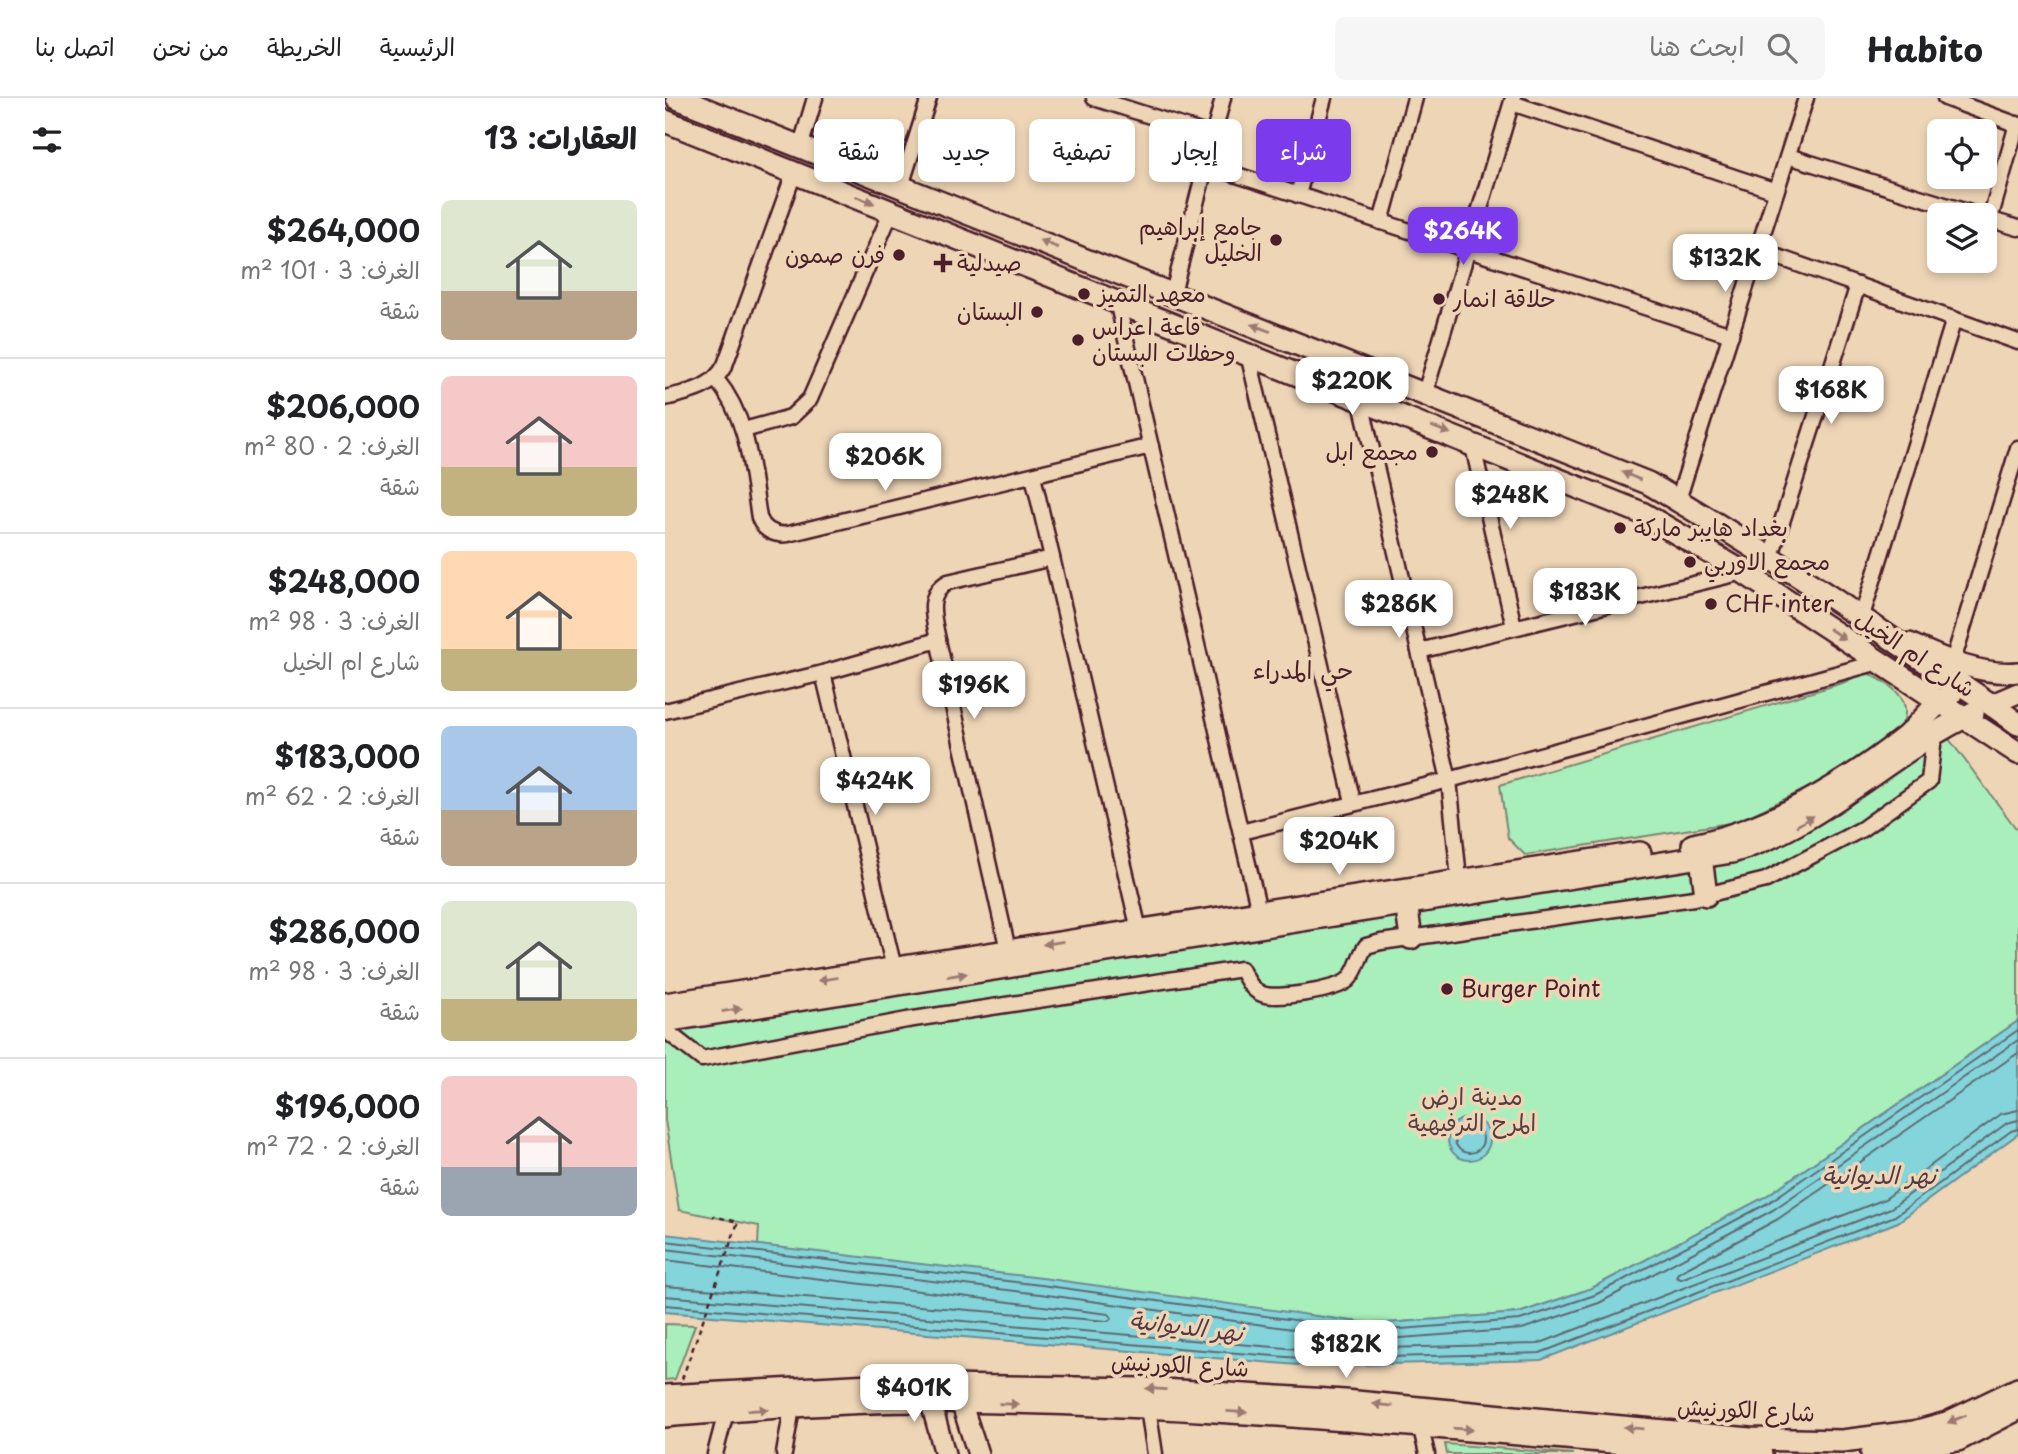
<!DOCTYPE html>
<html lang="ar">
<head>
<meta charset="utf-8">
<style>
	body { margin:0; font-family:"Playpen Sans","Playpen Sans Arabic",sans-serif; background:#f6f6f6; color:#202124; direction:rtl; height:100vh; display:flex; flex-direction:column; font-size:26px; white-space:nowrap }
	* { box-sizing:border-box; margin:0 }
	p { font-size:23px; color:#757577 }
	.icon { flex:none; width:38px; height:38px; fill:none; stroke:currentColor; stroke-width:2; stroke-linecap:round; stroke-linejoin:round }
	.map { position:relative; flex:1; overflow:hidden; direction:ltr }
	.sheet { display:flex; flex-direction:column; background:#fff; width:665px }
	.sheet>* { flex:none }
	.banner { position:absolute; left:21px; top:21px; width:665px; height:63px; direction:rtl; display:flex; gap:14px }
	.fabs { position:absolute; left:1262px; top:21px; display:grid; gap:14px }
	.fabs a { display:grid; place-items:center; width:70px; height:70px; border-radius:10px; background:#fff; box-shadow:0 4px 10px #0003; font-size:35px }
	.price { position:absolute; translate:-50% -60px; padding:0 16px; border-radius:14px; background:#fff; color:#222; font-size:23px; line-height:46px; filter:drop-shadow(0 2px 4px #0008) }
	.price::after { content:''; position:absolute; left:50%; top:42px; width:21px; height:16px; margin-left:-10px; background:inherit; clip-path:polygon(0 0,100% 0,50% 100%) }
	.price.on { background:#7c3aed; color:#fff }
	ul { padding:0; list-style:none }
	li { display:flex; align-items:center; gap:21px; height:175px; padding:0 28px }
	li+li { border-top:2px solid #e0e0e0 }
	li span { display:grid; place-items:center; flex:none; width:196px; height:140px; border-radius:10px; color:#555 }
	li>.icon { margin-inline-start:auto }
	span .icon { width:84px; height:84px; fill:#fffc; stroke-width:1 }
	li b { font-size:30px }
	h2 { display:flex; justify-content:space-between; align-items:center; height:84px; padding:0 28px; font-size:30px }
	.pill { padding:0 24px; border-radius:10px; background:#fff; box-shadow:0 4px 10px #0003; font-size:24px; line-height:63px }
	.pill.on { background:#7c3aed; color:#fff }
	header { display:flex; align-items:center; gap:42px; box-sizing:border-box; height:98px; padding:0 35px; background:#fff; border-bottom:2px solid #e0e0e0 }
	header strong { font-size:33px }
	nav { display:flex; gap:38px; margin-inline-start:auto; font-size:24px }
	.search { width:490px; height:63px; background:#f6f6f6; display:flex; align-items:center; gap:18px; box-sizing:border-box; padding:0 24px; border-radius:10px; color:#757577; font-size:26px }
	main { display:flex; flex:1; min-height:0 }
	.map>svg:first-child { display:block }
	.green { fill:#a9efbb; stroke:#7a8773; stroke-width:2 }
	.water { fill:#83d5db; stroke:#6c8c95; stroke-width:2 }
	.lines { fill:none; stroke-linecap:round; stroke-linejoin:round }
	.shore { stroke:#616871; stroke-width:2 }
	.minor-casing { stroke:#4a1f2b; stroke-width:19 }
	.tertiary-casing { stroke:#4a1f2b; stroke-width:24 }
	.secondary-casing { stroke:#4a1f2b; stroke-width:26 }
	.path { stroke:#4a1f2b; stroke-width:2.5; stroke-dasharray:5 5; stroke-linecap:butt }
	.minor { stroke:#eed5b6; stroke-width:14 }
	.tertiary { stroke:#eed5b6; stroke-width:19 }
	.secondary { stroke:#eed5b6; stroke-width:21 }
	.oneway { fill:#9c7a70 }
	.poi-dot { fill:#4a1f2b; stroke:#eed5b6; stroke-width:2.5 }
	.labels { text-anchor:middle; stroke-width:7; stroke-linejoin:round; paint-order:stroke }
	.poi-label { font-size:23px; fill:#4a1f2b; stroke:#eed5b6; text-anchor:start }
	.street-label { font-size:23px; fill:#4a1f2b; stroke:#eed5b6 }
	.park-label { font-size:23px; fill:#583e41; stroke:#eed5b6 }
	.neighbourhood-label { font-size:24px; fill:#4a1f2b; stroke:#eed5b6 }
	.water-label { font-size:24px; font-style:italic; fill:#533a45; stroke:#eed5b6 }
</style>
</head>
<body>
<header>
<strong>Habito</strong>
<div class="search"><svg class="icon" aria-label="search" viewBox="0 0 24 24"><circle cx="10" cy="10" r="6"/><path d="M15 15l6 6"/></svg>ابحث هنا</div>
<nav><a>الرئيسية</a><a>الخريطة</a><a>من نحن</a><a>اتصل بنا</a></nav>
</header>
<main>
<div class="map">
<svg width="1353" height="1356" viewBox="0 0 1353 1356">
	<rect width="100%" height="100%" fill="#eed5b6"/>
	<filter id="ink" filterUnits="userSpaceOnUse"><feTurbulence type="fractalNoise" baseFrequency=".0143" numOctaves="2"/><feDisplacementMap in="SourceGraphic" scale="14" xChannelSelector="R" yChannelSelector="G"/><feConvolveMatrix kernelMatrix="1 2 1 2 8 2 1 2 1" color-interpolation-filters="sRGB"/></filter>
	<g filter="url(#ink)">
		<!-- green -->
		<g class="green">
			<path d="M1195 571C1230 588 1257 604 1228 643L1139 692 1071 724 860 757 843 740 835 687 1184 583Z"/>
			<path d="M1281 637 1353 733V923L1100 1099 927 1190 854 1215 709 1226 93 1147 94 1128 14 1112 0 1022V934L734 815 1064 765 1119 745Z"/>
			<path d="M0 1226 30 1227 10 1281 0 1282Z"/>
			<path d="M780 1346 908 1356H782Z"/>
		</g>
		<!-- water -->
		<g class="water">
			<path d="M1353 923V1036L1233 1124 876 1262 646 1268 0 1214V1136L377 1180 709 1226 854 1215 927 1190 1100 1099Z"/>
			<circle cx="804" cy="1041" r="21"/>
		</g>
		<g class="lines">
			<!-- shore -->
			<g class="shore">
				<path d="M1353 955 1113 1121 1013 1175 1011 1179 1016 1181 1220 1101 1336 1016 1353 1012"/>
				<circle cx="804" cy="1041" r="14"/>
				<path d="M0 1143 376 1187 709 1233 855 1222 930 1197 1103 1105 1353 932"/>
				<path d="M0 1151 375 1196 708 1242 857 1231 934 1205 1108 1112 1353 942"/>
				<path d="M0 1162 444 1216 447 1220 443 1223 0 1188"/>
				<path d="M0 1198 646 1252 873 1246 1226 1110 1342 1025 1353 1022"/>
				<path d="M0 1207 646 1261 875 1255 1230 1118 1346 1033 1353 1031"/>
			</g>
			<defs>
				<g id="minor">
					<path d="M429 0 548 38"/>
					<path d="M1280 0 1353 27"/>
					<path d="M847 5 1111 93"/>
					<path d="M135 50 150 0"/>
					<path d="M1123 58 1312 117"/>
					<path d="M541 67 1066 237"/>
					<path d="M236 88 264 0"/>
					<path d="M633 97 659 0"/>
					<path d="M1320 120 1353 130"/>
					<path d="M1325 121 1352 26"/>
					<path d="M716 124 750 0"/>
					<path d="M1093 152 1353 244"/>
					<path d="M508 195 558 0"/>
					<path d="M452 203 594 813"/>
					<path d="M583 256 688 704"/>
					<path d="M51 281C84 321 86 370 94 420 99 432 109 438 123 436L486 348"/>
					<path d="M760 295 848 0"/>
					<path d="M0 300C24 294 47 291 60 267L129 75"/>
					<path d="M695 300 784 682 794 781"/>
					<path d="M79 332 126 319 145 301 227 112"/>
					<path d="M807 344 849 529"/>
					<path d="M368 378 474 832"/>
					<path d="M1013 402 1141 0"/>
					<path d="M1106 458 1193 187"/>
					<path d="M1197 518 1289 221"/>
					<path d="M754 553 1078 474"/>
					<path d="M1288 563 1353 350"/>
					<path d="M158 575 229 870"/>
					<path d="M0 613 158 575 273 542"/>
					<path d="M576 734 784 682 1214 564"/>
					<path d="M343 852 273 542C269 521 260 497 283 484L387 460"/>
					<path d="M0 932 37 961 242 922 576 871C581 880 586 892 597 896 611 902 672 892 683 882 693 872 693 859 701 848L716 844 1029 800 1101 782 1197 731 1264 683 1269 638"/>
					<path d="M483 1310 490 1356"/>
					<path d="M754 1322 762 1356"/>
					<path d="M50 1356 61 1314"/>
					<path d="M119 1356 127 1310"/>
				</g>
				<g id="tertiary">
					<path d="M1244 545C1277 560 1315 578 1353 574"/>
					<path d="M1327 606 1353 595"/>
					<path d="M261 1287 280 1356"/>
					<path d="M295 1290 296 1304 313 1356"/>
				</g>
				<g id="secondary">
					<path d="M12 0 983 385C1071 436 1155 491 1239 549 1277 575 1316 598 1353 626"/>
					<path d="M0 23 977 415 1078 474 1353 655"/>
					<path d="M1028 747C1103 732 1179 687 1239 640 1256 626 1267 607 1286 596"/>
					<path d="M1036 760 1041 797"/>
					<path d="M741 805 746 840"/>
					<path d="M0 906 975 755"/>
					<path d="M0 923 1067 754C1158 727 1223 655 1308 615"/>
					<path d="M0 1298 206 1287 480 1291 680 1303 1085 1341 1177 1343 1249 1334 1282 1325 1353 1291"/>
					<path d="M0 1318C87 1311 177 1303 264 1303 543 1304 819 1335 1096 1356"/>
					<path d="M1207 1356 1293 1342 1353 1311"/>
				</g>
			</defs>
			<!-- minor casing -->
			<use href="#minor" class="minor-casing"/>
			<!-- tertiary casing -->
			<use href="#tertiary" class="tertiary-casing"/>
			<!-- secondary casing -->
			<use href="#secondary" class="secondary-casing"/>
			<!-- path -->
			<path class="path" d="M17 1281 73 1124 48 1118"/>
			<!-- minor -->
			<use href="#minor" class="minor"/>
			<!-- tertiary -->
			<use href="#tertiary" class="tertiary"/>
			<!-- secondary -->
			<use href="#secondary" class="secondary"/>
		</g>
		<!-- one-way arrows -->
		<defs><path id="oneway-solid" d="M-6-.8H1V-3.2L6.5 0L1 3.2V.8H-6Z" transform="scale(1.75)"/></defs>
		<g class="oneway">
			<use href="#oneway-solid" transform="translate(200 102) rotate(21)"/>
			<use href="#oneway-solid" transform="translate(384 146) rotate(-158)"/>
			<use href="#oneway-solid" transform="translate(596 230) rotate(-159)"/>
			<use href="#oneway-solid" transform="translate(776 332) rotate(21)"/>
			<use href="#oneway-solid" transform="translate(966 378) rotate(-157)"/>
			<use href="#oneway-solid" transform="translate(1172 536) rotate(33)"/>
			<use href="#oneway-solid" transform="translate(1140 723) rotate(-31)"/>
			<use href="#oneway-solid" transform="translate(388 845) rotate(171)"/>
			<use href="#oneway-solid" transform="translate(292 877) rotate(-9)"/>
			<use href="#oneway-solid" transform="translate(163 881) rotate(171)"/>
			<use href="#oneway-solid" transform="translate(67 912) rotate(-9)"/>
			<use href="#oneway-solid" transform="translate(491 1291) rotate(-177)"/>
			<use href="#oneway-solid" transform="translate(344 1306) rotate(2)"/>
			<use href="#oneway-solid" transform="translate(718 1307) rotate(-174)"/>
			<use href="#oneway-solid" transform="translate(93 1312) rotate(-3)"/>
			<use href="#oneway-solid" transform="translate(572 1314) rotate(3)"/>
			<use href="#oneway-solid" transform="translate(1292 1321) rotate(158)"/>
			<use href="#oneway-solid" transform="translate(969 1330) rotate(-175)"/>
			<use href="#oneway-solid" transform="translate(798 1331) rotate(5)"/>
		</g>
	</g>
	<!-- markers -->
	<g class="poi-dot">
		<circle cx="611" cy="142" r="7"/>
		<circle cx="234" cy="157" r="7"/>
		<path d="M274.5 154.5h7v7h7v7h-7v7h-7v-7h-7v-7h7z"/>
		<circle cx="419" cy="196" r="7"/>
		<circle cx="774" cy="201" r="7"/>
		<circle cx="372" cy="214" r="7"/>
		<circle cx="413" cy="242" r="7"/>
		<circle cx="767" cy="354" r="7"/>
		<circle cx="955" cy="430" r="7"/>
		<circle cx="1025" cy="464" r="7"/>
		<circle cx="1046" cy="506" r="7"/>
		<circle cx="782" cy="891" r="7"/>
	</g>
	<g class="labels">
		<!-- poi labels -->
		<g class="poi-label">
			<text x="597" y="137" text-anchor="end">جامع إبراهيم<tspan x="597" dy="26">الخليل</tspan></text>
			<text x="220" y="165" text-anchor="end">فرن صمون</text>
			<text x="292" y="173">صيدلية</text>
			<text x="433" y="204">معهد التميز</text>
			<text x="788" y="209">حلاقة انمار</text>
			<text x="358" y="222" text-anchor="end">البستان</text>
			<text x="427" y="237">قاعة اعراس<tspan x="427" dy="26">وحفلات البستان</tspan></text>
			<text x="753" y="362" text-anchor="end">مجمع ابل</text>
			<text x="969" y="438">بغداد هايبر ماركة</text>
			<text x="1039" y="472">مجمع الاوربي</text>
			<text x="1060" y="514">CHF inter</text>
			<text x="796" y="899">Burger Point</text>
		</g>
		<!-- street labels -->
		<g class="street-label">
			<text transform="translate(1250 556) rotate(33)" y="8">شارع ام الخيل</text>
			<text transform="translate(515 1267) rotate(3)" y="8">شارع الكورنيش</text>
			<text transform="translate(1081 1312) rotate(3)" y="8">شارع الكورنيش</text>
		</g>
		<!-- park labels -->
		<g class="park-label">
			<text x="807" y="1007">مدينة ارض<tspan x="807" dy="26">المرح الترفيهية</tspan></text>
		</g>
		<!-- neighbourhood labels -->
		<g class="neighbourhood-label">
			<text x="638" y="581">حي المدراء</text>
		</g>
		<!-- water labels -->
		<g class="water-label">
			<text x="1214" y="1086">نهر الديوانية</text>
			<text transform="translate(521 1229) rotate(7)" y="8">نهر الديوانية</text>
		</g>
	</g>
</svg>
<div class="fabs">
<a><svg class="icon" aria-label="locate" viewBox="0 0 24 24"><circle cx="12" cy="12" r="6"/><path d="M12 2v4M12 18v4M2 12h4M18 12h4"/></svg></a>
<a><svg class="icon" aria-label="layers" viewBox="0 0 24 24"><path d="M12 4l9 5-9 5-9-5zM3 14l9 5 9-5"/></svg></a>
</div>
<b class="price on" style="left:798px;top:169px">$264K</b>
<b class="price" style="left:1060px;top:196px">$132K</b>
<b class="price" style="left:687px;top:319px">$220K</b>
<b class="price" style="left:1166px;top:328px">$168K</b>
<b class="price" style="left:220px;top:395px">$206K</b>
<b class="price" style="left:845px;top:433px">$248K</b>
<b class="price" style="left:920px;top:530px">$183K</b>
<b class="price" style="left:734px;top:542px">$286K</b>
<b class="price" style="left:309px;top:623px">$196K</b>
<b class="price" style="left:210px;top:719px">$424K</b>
<b class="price" style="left:674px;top:779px">$204K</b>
<b class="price" style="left:681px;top:1282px">$182K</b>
<b class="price" style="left:249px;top:1326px">$401K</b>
<div class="banner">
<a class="pill on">شراء</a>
<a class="pill">إيجار</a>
<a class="pill">تصفية</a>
<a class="pill">جديد</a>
<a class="pill">شقة</a>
</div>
</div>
<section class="sheet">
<h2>العقارات: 13<svg class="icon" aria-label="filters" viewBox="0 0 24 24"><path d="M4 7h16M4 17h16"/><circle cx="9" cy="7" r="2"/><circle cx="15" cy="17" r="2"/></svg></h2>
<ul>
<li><span style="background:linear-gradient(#dfe7d0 65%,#b9a48a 0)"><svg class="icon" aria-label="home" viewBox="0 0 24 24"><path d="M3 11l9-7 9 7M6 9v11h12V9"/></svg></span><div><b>$264,000</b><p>الغرف: 3 · 101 m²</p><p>شقة</p></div></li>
<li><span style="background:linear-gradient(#f6c9c9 65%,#c2b280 0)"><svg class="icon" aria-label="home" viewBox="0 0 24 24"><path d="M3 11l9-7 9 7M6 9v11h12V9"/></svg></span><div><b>$206,000</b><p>الغرف: 2 · 80 m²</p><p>شقة</p></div></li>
<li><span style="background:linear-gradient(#ffd9b3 70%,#c2b280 0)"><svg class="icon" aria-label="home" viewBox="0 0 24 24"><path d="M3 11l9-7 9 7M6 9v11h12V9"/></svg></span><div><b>$248,000</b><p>الغرف: 3 · 98 m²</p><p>شارع ام الخيل</p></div></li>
<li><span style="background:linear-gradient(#a9c7e8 60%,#b9a48a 0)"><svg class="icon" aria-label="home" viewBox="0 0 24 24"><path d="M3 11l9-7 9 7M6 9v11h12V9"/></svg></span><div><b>$183,000</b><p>الغرف: 2 · 62 m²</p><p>شقة</p></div></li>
<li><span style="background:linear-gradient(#dfe7d0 70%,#c2b280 0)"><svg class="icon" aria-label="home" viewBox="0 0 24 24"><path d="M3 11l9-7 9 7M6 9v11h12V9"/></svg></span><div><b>$286,000</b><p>الغرف: 3 · 98 m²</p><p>شقة</p></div></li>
<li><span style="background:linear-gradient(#f6c9c9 65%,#9aa5b1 0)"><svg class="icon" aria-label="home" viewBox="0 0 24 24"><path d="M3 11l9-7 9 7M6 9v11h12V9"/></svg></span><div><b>$196,000</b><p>الغرف: 2 · 72 m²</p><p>شقة</p></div></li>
</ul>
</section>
</main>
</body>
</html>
